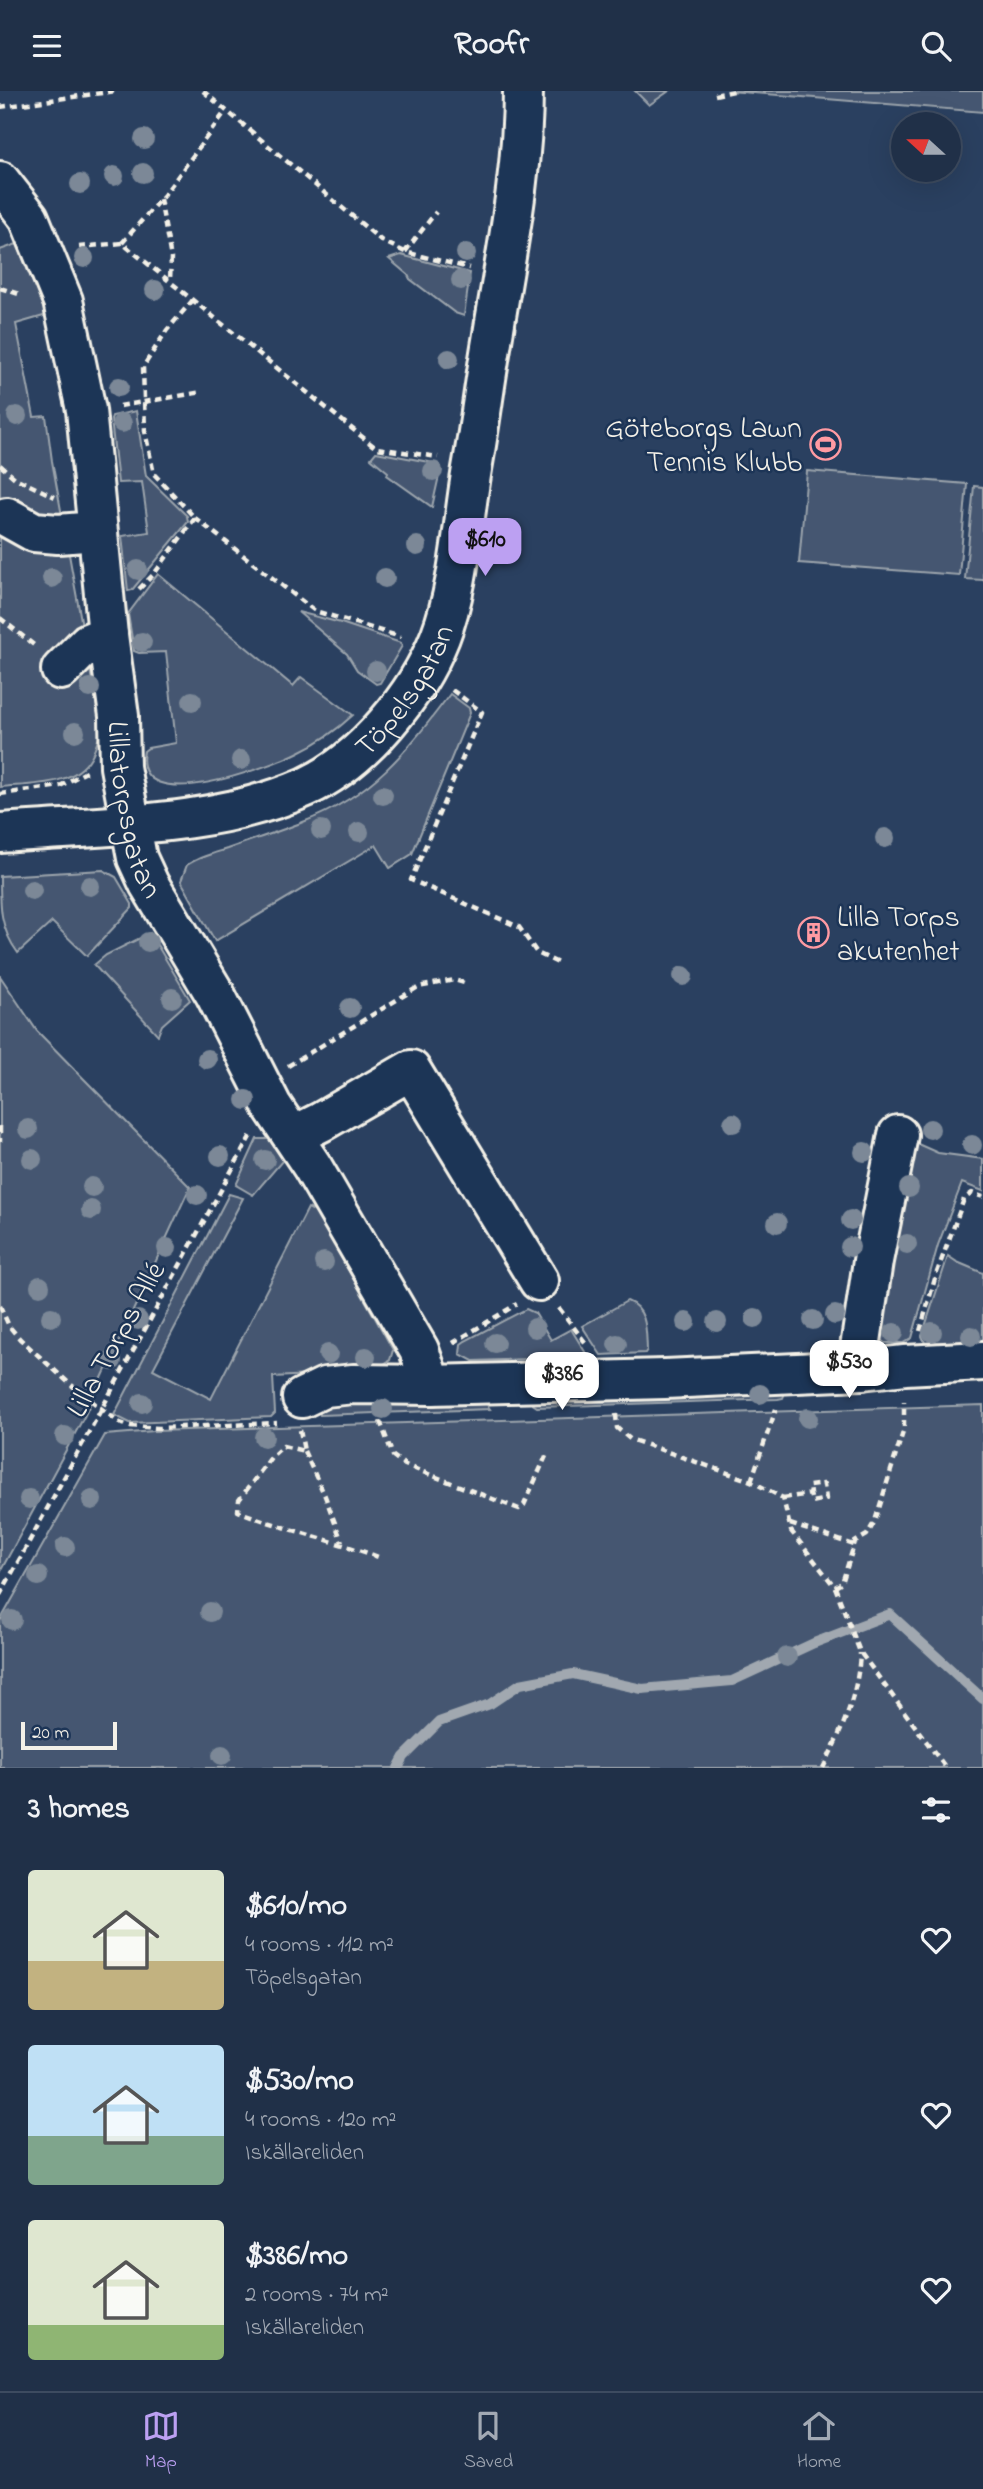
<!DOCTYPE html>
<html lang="en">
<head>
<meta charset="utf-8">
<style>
	body { margin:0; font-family:"Indie Flower",sans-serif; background:#28384f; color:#f1f3f6; height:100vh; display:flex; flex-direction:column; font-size:26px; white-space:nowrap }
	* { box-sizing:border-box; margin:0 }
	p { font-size:23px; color:#a2a9b4 }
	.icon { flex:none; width:38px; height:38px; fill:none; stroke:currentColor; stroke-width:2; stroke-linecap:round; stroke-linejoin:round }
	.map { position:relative; height:1677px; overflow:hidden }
	.drawer { display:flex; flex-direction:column; background:#203048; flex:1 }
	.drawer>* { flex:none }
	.needle { width:46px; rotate:291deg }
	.buttons { position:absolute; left:891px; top:21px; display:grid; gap:14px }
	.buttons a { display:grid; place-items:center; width:70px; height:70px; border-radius:50%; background:#203048; box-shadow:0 7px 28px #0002,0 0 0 2px #3d4b60; font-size:35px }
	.scale { position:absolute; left:21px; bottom:18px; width:96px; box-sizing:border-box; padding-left:7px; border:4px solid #f4f1e8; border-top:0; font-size:19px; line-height:24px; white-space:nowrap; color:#f4f1e8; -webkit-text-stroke:5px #1d3557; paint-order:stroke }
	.price { position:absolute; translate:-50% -60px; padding:0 16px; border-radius:14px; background:#fff; color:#222; font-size:23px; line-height:46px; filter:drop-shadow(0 2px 4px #0008) }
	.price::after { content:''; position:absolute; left:50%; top:42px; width:21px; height:16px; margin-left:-10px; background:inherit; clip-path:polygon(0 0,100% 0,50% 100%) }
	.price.on { background:#bca0f2; color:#111 }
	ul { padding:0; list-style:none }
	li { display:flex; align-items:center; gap:21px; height:175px; padding:0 28px }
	li span { display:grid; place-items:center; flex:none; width:196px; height:140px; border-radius:7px; color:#555 }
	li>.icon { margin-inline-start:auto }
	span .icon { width:84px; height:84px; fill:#fffc; stroke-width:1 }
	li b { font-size:30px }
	h2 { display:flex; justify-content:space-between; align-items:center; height:84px; padding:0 28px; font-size:30px }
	header { display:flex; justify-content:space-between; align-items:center; height:91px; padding:0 28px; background:#203048; font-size:32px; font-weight:700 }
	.dock { display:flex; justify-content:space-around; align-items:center; height:98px; border-top:2px solid #3d4b60; background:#203048; font-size:19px; color:#a2a9b4 }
	.dock a { display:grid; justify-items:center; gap:4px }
	.dock .on { color:#bca0f2 }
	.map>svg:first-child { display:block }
	.green { fill:#445771; stroke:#9ca4ac; stroke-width:2 }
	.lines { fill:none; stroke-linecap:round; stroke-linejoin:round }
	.stream { stroke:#a1a8b0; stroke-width:10 }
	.minor-casing { stroke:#f4f1e8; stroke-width:44 }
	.path { stroke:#f4f1e8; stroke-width:4.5; stroke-dasharray:7 5; stroke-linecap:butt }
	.minor { stroke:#1d3557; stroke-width:38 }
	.tree { fill:#7c8897 }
	.labels { text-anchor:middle; stroke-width:5; stroke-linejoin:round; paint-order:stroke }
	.poi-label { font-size:30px; fill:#f4f1e8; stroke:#1d3557; text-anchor:end }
	.street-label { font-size:30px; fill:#f4f1e8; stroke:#1d3557 }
</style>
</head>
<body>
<header><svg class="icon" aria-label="menu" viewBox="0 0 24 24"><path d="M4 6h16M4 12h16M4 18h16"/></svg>Roofr<svg class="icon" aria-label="search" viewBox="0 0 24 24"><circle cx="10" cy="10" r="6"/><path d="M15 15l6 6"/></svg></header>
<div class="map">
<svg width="983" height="1677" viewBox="0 0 983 1677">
	<rect width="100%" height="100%" fill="#2a4060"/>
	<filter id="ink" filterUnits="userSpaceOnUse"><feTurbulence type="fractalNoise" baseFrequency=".0143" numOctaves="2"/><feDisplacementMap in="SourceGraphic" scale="14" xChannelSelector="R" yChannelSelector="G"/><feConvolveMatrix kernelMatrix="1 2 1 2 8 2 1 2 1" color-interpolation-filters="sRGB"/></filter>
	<g filter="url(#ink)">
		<!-- green -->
		<g class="green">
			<path d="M635 0H669L649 14Z"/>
			<path d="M729 0H983V21Z"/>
			<path d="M17 153 47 224 16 233 34 326 46 325 52 370 101 639C98 648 96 658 91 666 74 696 30 693 0 696V159Z"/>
			<path d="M401 164 470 182 464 225 455 222 410 188 408 184 389 168Z"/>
			<path d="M136 320 146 385 187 425 188 431 132 499 128 500 122 445 149 441 142 391 118 392 111 328 112 325Z"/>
			<path d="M376 361 439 373 441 376 432 416 387 384 388 381 371 367Z"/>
			<path d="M807 380 967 393 959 484 799 472Z"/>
			<path d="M974 395 983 396V489L965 488Z"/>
			<path d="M158 483 293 595 301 586 353 624C338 638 318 652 299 661 274 674 131 730 144 660L148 657 176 652 166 561 139 562 134 560 128 523Z"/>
			<path d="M298 521 341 532 401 552 402 555 380 592 376 593 357 579 347 563Z"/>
			<path d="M450 603 469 617 470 622 412 763 390 777 376 754 215 850 181 790 187 774C198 766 214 762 227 758 252 749 278 741 303 731 372 705 407 660 450 603Z"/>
			<path d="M103 779 116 786 132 813V817L87 865 52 831 18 862C0 838 0 816 0 785Z"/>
			<path d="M150 842 190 909 162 934 158 944 94 874 106 864Z"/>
			<path d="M0 885 37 940 190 1096 85 1324 0 1481Z"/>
			<path d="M257 1048H269L283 1069 253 1104 236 1094Z"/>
			<path d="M911 1050 938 1062 983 1068V1100L962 1092 938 1154 912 1247 903 1252H884L878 1241Z"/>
			<path d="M229 1103 243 1107 153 1278 211 1308 308 1117 316 1121 393 1259 390 1269 371 1281 273 1286 275 1322 271 1326 130 1332 114 1324Z"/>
			<path d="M948 1165 957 1171 983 1182V1250L925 1252 922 1245Z"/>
			<path d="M627 1210C648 1218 646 1240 647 1259L645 1262 601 1264 582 1235Z"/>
			<path d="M526 1218 535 1222 551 1249 571 1238 587 1264 585 1266 473 1270 460 1263 461 1253 465 1250Z"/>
			<path d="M788 1294 783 1307 778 1308 537 1316 528 1310Z"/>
			<path d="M322 1308 477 1309 486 1312 490 1318 320 1324 319 1315Z"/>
			<path d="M983 1314V1677H0V1530L105 1344 154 1340Z"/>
		</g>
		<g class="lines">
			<!-- stream -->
			<path class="stream" d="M398 1677 404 1666 439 1631 490 1613 520 1593 573 1583 642 1598 732 1590 814 1552 890 1523 983 1608"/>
			<defs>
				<g id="minor">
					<path id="s1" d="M0 90 29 127 63 210 86 319 108 544 119 625 120 676 137 767 149 793 215 903 272 1015 312 1075 419 1259 431 1294"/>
					<path d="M7 426 34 441 58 443 97 440"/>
					<path d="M61 579 88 552 108 544"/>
					<path id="s2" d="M0 742C100 734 214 737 306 696 363 670 417 604 440 546 460 495 463 427 473 372 480 332 485 291 492 250 505 167 523 84 523 0"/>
					<path d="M293 1045 321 1031 411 979 539 1190"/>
					<path d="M861 1279 860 1257 873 1170 898 1044"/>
					<path d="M302 1307 325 1296 353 1293 431 1294 665 1288 861 1279 905 1274 983 1270"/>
				</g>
			</defs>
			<!-- minor casing -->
			<use href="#minor" class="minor-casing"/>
			<!-- path -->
			<g class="path">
				<path d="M203 0 382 150 405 161 469 177"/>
				<path d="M715 4 734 0"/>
				<path d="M0 16 116 0"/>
				<path d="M160 108 171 167 170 189"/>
				<path d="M122 152 164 104 225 21"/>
				<path d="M79 156 122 152 376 357 438 366"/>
				<path d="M405 161 436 121"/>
				<path d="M0 197 22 204"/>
				<path d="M193 209 167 239 143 276 145 340 154 383 195 427 315 520 401 546"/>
				<path d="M120 315 202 301"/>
				<path d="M0 374 15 387 55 406"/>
				<path d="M139 498 154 483 195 427"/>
				<path d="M0 527 35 555"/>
				<path d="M452 599 482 621 411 789 519 836 537 862 560 873"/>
				<path d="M0 703 60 695 86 681"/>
				<path d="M288 975 418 896 454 889 464 892"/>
				<path d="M0 1035V1051"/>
				<path d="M0 1215 9 1235 20 1248 70 1293 120 1332 130 1335 158 1337 277 1332"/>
				<path d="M559 1217 588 1255"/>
				<path d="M920 1240 936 1184 964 1108 972 1102 983 1106"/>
				<path d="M453 1252 517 1213"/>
				<path d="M616 1323 617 1337 630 1348 751 1390 783 1407 791 1440 835 1496 842 1492 855 1451 867 1444 875 1430 904 1338V1310"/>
				<path d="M380 1330 393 1365 405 1374 519 1418 524 1414 546 1365"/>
				<path d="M300 1339 304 1360 283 1355 272 1365 239 1409 238 1420C285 1439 334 1449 381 1467"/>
				<path d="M304 1360 325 1405 342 1451"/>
				<path d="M751 1390 776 1318"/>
				<path d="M783 1407 810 1403 809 1395 824 1393 826 1408 812 1411 810 1403"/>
				<path d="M790 1433 854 1454"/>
				<path d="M835 1496 860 1561 946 1677"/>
				<path d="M0 1504 251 1044"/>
				<path d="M823 1677C842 1639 858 1604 860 1562"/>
			</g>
			<!-- minor -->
			<use href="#minor" class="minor"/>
		</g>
		<!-- trees -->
		<g class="tree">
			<circle cx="144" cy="48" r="10"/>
			<circle cx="143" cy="82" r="10"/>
			<circle cx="114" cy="85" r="10"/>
			<circle cx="80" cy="93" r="10"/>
			<circle cx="466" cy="162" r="10"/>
			<circle cx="84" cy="167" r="10"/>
			<circle cx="461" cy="189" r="10"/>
			<circle cx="155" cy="199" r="10"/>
			<circle cx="449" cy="268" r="10"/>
			<circle cx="119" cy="296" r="10"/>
			<circle cx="17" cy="325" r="10"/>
			<circle cx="122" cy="332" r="10"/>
			<circle cx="433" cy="380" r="10"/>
			<circle cx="417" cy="455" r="10"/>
			<circle cx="138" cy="479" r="10"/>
			<circle cx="52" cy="487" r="10"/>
			<circle cx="385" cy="487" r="10"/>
			<circle cx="142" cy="551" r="10"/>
			<circle cx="376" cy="580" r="10"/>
			<circle cx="90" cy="597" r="10"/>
			<circle cx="192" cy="610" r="10"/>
			<circle cx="75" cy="641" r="10"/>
			<circle cx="241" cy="669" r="10"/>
			<circle cx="383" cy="704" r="10"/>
			<circle cx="321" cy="739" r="10"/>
			<circle cx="359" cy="741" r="10"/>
			<circle cx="885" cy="747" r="10"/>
			<circle cx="90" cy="795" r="10"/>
			<circle cx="32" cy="799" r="10"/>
			<circle cx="148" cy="851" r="10"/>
			<circle cx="683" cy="885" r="10"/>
			<circle cx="172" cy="907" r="10"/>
			<circle cx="350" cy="917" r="10"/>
			<circle cx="207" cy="968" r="10"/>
			<circle cx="246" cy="1009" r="10"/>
			<circle cx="733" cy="1032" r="10"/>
			<circle cx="28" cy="1038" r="10"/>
			<circle cx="930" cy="1038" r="10"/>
			<circle cx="972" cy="1054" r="10"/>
			<circle cx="864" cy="1061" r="10"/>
			<circle cx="220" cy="1065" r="10"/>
			<circle cx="32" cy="1068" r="10"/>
			<circle cx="265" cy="1069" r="10"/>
			<circle cx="92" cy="1096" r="10"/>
			<circle cx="909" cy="1097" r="10"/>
			<circle cx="197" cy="1104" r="10"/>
			<circle cx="91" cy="1119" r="10"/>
			<circle cx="851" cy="1129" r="10"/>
			<circle cx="777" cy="1132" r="10"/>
			<circle cx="907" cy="1153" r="10"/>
			<circle cx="850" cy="1156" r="10"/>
			<circle cx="167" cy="1157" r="10"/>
			<circle cx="324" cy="1171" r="10"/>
			<circle cx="40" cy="1195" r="10"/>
			<circle cx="835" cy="1224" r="10"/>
			<circle cx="51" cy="1226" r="10"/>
			<circle cx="755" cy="1227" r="10"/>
			<circle cx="138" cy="1229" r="10"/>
			<circle cx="813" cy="1229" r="10"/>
			<circle cx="686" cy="1231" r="10"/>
			<circle cx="717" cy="1231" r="10"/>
			<circle cx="535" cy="1237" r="10"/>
			<circle cx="932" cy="1241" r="10"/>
			<circle cx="894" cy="1242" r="10"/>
			<circle cx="971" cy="1245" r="10"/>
			<circle cx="495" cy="1252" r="10"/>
			<circle cx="617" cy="1253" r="10"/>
			<circle cx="328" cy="1263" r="10"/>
			<circle cx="366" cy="1266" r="10"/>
			<circle cx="112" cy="1270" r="10"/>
			<circle cx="760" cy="1303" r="10"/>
			<circle cx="142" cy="1312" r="10"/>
			<circle cx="383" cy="1318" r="10"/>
			<circle cx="808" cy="1327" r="10"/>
			<circle cx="65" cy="1345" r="10"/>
			<circle cx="264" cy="1346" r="10"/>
			<circle cx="29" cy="1408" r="10"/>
			<circle cx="92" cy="1409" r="10"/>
			<circle cx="65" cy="1456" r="10"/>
			<circle cx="38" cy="1485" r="10"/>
			<circle cx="210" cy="1521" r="10"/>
			<circle cx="12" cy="1529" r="10"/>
			<circle cx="787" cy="1566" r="10"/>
			<circle cx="222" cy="1664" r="10"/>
		</g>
	</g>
	<!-- icons -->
	<defs>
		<symbol id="stadium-ring" viewBox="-11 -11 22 22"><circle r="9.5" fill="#1d3557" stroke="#ff9aa2" stroke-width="1.5"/><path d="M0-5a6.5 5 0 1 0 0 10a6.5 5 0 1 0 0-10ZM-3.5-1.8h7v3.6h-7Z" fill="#ff9aa2"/></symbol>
		<symbol id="building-ring" viewBox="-11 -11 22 22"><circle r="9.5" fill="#1d3557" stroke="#ff9aa2" stroke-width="1.5"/><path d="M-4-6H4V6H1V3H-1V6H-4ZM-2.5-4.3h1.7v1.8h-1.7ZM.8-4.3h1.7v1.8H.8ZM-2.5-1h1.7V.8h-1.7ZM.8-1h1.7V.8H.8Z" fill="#ff9aa2"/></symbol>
	</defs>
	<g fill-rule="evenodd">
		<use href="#stadium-ring" x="808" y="336" width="35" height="35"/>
		<use href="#building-ring" x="796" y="824" width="35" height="35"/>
	</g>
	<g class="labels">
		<!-- poi labels -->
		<g class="poi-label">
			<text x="802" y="346">Göteborgs Lawn<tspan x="802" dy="34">Tennis Klubb</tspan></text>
			<text x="837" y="835" text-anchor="start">Lilla Torps<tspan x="837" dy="34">akutenhet</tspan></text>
		</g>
		<!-- street labels -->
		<g class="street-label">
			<text dy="10" stroke="none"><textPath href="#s2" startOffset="452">Töpelsgatan</textPath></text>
			<text dy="10" stroke="none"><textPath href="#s1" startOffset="651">Lillatorpsgatan</textPath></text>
			<text transform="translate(115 1248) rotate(-61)" y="10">Lilla Torps Allé</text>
		</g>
	</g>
</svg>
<div class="buttons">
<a><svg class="needle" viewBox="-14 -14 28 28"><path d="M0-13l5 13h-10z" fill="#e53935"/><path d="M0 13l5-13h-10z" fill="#a2a9b4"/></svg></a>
</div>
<div class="scale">20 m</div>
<b class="price on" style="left:485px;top:487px">$610</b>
<b class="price" style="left:849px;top:1309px">$530</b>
<b class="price" style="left:562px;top:1321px">$386</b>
</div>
<section class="drawer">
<h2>3 homes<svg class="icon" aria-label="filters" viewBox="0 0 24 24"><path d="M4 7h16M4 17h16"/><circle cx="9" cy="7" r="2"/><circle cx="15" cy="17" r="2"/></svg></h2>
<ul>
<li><span style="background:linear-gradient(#dfe7d0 65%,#c2b280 0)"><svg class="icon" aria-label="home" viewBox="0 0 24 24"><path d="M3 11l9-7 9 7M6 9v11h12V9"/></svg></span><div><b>$610/mo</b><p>4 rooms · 112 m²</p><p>Töpelsgatan</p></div><svg class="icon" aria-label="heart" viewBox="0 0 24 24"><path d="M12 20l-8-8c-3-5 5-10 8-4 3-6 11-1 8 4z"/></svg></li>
<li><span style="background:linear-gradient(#bfe0f5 65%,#7fa58c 0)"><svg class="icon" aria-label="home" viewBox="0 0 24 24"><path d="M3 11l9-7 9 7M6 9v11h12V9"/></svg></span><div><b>$530/mo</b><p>4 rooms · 120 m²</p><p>Iskällareliden</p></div><svg class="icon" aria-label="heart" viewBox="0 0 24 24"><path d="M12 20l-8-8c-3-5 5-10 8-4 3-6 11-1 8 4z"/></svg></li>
<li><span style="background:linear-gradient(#dfe7d0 75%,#8fb573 0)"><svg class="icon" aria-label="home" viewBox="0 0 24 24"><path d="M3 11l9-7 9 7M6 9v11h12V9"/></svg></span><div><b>$386/mo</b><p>2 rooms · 74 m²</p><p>Iskällareliden</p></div><svg class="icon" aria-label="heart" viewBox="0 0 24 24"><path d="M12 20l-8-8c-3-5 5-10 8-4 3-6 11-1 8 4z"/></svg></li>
</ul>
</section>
<nav class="dock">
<a class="on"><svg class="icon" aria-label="map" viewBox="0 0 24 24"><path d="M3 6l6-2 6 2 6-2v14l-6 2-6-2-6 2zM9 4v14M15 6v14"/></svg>Map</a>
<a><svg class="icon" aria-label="saved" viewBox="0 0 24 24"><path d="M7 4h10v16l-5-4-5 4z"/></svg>Saved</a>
<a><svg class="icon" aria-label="home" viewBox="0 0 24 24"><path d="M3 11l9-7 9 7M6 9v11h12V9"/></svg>Home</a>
</nav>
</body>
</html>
